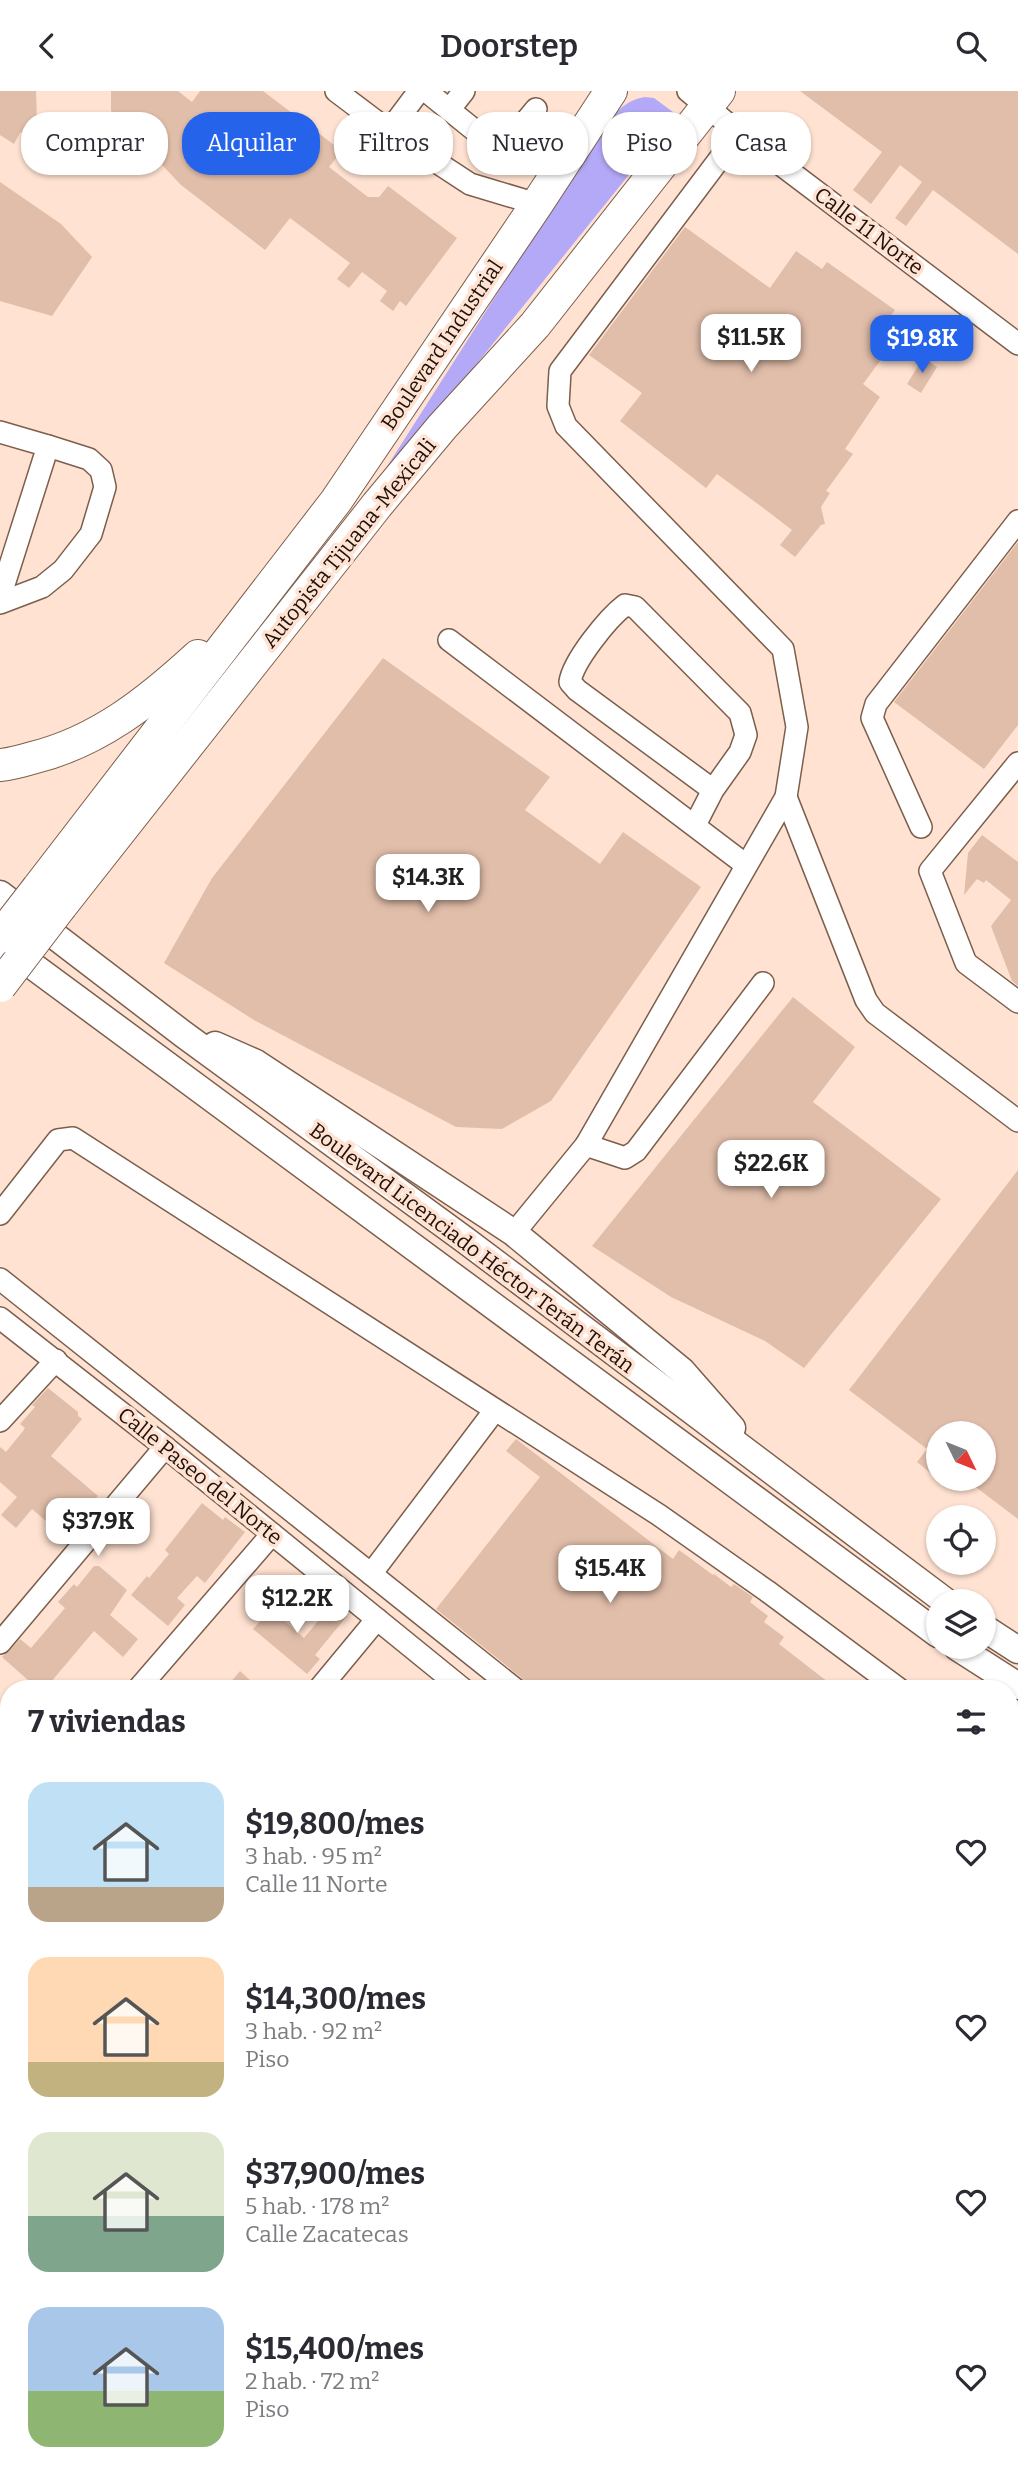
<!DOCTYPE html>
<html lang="es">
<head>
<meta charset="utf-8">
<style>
	body { margin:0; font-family:Bitter,serif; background:#f7f7f7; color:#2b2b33; height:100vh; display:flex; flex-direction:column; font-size:26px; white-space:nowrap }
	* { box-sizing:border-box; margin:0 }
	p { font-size:23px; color:#7c7c81 }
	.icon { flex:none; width:38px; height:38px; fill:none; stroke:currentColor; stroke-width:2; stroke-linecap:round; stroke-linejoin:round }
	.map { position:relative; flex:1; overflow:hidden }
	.panel { position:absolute; left:0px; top:1589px; width:1018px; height:798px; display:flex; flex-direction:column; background:#fff; border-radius:28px 28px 0 0; box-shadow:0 2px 5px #0004 }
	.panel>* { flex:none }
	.hud { position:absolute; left:21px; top:21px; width:976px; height:63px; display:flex; gap:14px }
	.needle { width:46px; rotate:133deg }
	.buttons { position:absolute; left:926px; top:1330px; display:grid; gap:14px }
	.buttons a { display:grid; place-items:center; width:70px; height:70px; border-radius:50%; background:#fff; box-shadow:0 2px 5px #0004; font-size:35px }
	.price { position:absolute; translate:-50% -60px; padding:0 16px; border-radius:14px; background:#fff; color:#222; font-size:23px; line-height:46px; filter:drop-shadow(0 2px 4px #0008) }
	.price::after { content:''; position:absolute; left:50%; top:42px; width:21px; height:16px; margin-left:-10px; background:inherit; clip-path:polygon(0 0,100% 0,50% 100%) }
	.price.selected { background:#2563eb; color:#fff }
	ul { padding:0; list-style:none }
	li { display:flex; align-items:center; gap:21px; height:175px; padding:0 28px }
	li span { display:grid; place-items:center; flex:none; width:196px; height:140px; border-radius:21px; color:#555 }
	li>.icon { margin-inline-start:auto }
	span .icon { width:84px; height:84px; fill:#fffc; stroke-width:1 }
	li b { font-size:30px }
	h2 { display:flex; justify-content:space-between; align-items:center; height:84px; padding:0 28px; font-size:30px }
	.pill { padding:0 24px; border-radius:28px; background:#fff; box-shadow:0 2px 5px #0004; font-size:24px; line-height:63px }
	.pill.selected { background:#2563eb; color:#fff }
	header { display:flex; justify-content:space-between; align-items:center; height:91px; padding:0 28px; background:#fff; font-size:32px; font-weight:600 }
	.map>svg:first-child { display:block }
	.green { fill:#b3a9f6 }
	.building { fill:#e1beaa }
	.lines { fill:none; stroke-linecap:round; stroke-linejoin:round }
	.minor-casing { stroke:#7c5e4c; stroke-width:24 }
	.major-casing { stroke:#7c5e4c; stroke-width:29 }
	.highway-casing { stroke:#7c5e4c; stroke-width:34 }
	.minor { stroke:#fff; stroke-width:21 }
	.major { stroke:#fff; stroke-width:26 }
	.highway { stroke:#fff; stroke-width:32 }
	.highway-bridge-casing { stroke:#7c5e4c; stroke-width:34; stroke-linecap:butt }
	.highway-bridge { stroke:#fff; stroke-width:32 }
	.labels { text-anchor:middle; stroke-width:7; stroke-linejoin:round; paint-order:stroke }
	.street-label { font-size:21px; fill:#1d110a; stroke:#ffe2d1 }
</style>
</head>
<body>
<header><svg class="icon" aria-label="back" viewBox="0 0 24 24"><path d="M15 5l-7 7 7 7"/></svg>Doorstep<svg class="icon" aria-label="search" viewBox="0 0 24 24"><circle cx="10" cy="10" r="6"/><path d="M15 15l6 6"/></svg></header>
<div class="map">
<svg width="1018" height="2387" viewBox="0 0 1018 2387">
	<rect width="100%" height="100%" fill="#ffe2d1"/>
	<!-- green -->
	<path class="green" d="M645 6 654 7 677 24 360 418 600 41C612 25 624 9 645 6Z"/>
	<!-- building -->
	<g class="building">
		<path d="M0 0H36L37 32 20 42 14 53 0 44Z"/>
		<path d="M111 0H178L192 11 200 0H263L342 60 329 76 368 106H379L388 95 457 147 406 215 400 210 393 220 380 210 387 200 362 181 349 197 337 188 350 172 290 127 265 159 181 94 111 20Z"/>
		<path d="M800 0H1018V163L933 99 906 135 895 127 922 91 900 74 871 113 853 99 882 61Z"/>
		<path d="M0 91 61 133 92 166 52 225 0 210Z"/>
		<path d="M685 136 770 197 796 160 822 178 827 171 895 219 885 232 900 243 863 293 880 306 845 358 853 363 826 400 830 402 821 416 825 433 821 434 795 466 780 454 792 439 762 416 717 383 706 397 620 330 642 302 589 264Z"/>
		<path d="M923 267 937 276 921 302 907 293Z"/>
		<path d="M1018 451V634L984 678 894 611Z"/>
		<path d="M383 567 550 686 525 719 600 773 623 741 701 796 551 1010 502 1038 456 1036 254 929 164 872 212 787Z"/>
		<path d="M982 744 1018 771V895L1012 890 991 835 1011 809 986 789 984 792 977 788 964 804 968 762Z"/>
		<path d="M793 906 855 956 813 1011 941 1108 804 1277 765 1250 671 1206 592 1155Z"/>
		<path d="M1018 1079V1428L965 1388H984V1342H938V1388L917 1371 927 1358 849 1299Z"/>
		<path d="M48 1297 78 1321V1325L82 1328 51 1365 98 1405 62 1444 32 1418 16 1437 1 1424 17 1406 0 1391V1356L6 1361 23 1340 25 1337 20 1333 35 1316 32 1314Z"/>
		<path d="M516 1348 673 1468 679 1459 713 1484 714 1483 731 1496 734 1493 753 1506 750 1511 768 1525 764 1531 784 1546 779 1553 837 1598H528L523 1588 436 1518 540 1386 506 1360Z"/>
		<path d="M202 1412 223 1429 225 1426 245 1441 205 1492 197 1485 177 1507 185 1514 168 1535 131 1504 147 1485 149 1487 169 1463 165 1459Z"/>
		<path d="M94 1475H99L127 1499 110 1524 138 1548 123 1566 94 1540 45 1598H38L2 1566 20 1548 31 1557 65 1517 58 1511 74 1493 77 1496Z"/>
		<path d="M263 1511 304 1547 332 1513 347 1525 315 1564 320 1568 307 1583 253 1538 262 1528 244 1514H260Z"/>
		<path d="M240 1580 260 1598H225Z"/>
	</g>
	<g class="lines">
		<defs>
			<g id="minor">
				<path d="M336 0 389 40 470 93 537 113"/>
				<path d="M426 0 494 55 506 54 536 18"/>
				<path d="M688 0 739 42 1018 253"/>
				<path d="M449 19 464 0"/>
				<path d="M389 40 419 0"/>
				<path d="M0 341 48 355 0 506"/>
				<path d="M0 512 42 496 63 479 91 443 105 396 101 379 89 368 48 355"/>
				<path d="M449 549 746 774"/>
				<path d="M1018 672 930 780 966 872 1018 911"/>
				<path d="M786 706 866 909 875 922 1018 1030"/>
				<path d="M695 734 713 699 740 661 746 644 740 622 635 516 625 514C608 527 573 570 570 591L577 599 713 699"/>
				<path d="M921 736 872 627 876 613 1018 430"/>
				<path d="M586 1054 625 1067 636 1060 763 892"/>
				<path d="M0 1123 58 1049 73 1047 659 1424 767 1500 899 1598"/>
				<path d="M514 1142 586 1054 786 706 797 636 783 558 566 335 558 315 560 280 739 42"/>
				<path d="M0 1188 371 1483"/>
				<path d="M0 1227 165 1356 463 1598"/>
				<path d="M495 1319 371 1483 515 1598"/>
				<path d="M0 1330 56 1269"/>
				<path d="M0 1552 165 1356"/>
				<path d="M138 1598 272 1443"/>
				<path d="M319 1598 377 1528"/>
				<path d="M0 1757 9 1747"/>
				<path d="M1010 1757 1018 1764"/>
				<path d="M1010 1866 1018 1855"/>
				<path d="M0 1923 9 1912"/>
				<path d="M1010 2343 1018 2334"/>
				<path d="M742 2378 757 2387"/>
				<path d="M20 2387 28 2378"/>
				<path d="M815 2387 822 2378"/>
				<path d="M973 2387 981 2378"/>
			</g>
			<g id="major">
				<path d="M0 803 183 943 465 1149 945 1510"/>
				<path d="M7 856 938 1543"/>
				<path d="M215 954 256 972 514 1142 682 1280 732 1337"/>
				<path d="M984 1537 1018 1559"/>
				<path d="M957 1556 1018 1595"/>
				<path d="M1010 1803 1018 1795"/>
				<path d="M424 2387 431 2378"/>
			</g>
			<g id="highway">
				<path d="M0 674C11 673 22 670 32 667 98 651 149 610 198 565"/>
				<path d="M38 797 336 410 537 113 611 0"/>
				<path d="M61 815 377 414 442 336 535 234 719 0"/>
			</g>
		</defs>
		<!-- minor casing -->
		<use href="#minor" class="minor-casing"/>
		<!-- major casing -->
		<use href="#major" class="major-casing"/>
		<!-- highway casing -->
		<use href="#highway" class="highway-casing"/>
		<!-- minor -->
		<use href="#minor" class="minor"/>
		<!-- major -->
		<use href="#major" class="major"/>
		<!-- highway -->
		<use href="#highway" class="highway"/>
		<defs>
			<g id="highway-bridge">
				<path d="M0 846 38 797"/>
				<path d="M0 895 61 815"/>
			</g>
		</defs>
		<!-- highway-bridge casing -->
		<use href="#highway-bridge" class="highway-bridge-casing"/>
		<!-- highway-bridge -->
		<use href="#highway-bridge" class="highway-bridge"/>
	</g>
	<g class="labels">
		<!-- street labels -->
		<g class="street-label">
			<text transform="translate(869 140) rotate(37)" y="7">Calle 11 Norte</text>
			<text transform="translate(442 254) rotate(-56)" y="7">Boulevard Industrial</text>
			<text transform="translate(349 452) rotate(-51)" y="7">Autopista Tijuana-Mexicali</text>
			<text transform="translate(472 1157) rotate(37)" y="7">Boulevard Licenciado Héctor Terán Terán</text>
			<text transform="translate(200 1385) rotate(39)" y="7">Calle Paseo del Norte</text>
		</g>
	</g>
</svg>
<div class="buttons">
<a><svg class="needle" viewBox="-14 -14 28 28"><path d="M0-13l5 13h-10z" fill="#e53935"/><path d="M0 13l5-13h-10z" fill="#7c7c81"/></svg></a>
<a><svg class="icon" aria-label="locate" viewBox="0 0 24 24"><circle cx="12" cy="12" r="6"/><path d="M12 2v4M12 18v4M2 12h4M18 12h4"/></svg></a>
<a><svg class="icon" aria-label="layers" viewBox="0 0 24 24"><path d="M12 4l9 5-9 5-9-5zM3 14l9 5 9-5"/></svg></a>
</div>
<b class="price" style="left:751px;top:283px">$11.5K</b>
<b class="price selected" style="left:922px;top:284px">$19.8K</b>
<b class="price" style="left:428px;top:823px">$14.3K</b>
<b class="price" style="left:771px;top:1109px">$22.6K</b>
<b class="price" style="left:98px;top:1467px">$37.9K</b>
<b class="price" style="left:610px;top:1514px">$15.4K</b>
<b class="price" style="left:297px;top:1544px">$12.2K</b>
<div class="hud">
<a class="pill">Comprar</a>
<a class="pill selected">Alquilar</a>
<a class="pill">Filtros</a>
<a class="pill">Nuevo</a>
<a class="pill">Piso</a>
<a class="pill">Casa</a>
</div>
<section class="panel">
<h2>7 viviendas<svg class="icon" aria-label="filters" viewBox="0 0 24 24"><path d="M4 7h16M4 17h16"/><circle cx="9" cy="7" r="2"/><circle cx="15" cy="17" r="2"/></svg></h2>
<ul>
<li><span style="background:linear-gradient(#bfe0f5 75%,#b9a48a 0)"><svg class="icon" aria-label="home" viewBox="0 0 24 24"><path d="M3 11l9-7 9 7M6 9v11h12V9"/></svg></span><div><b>$19,800/mes</b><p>3 hab. · 95 m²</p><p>Calle 11 Norte</p></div><svg class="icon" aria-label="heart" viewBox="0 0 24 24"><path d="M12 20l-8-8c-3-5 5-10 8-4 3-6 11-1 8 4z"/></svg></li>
<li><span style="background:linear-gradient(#ffd9b3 75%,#c2b280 0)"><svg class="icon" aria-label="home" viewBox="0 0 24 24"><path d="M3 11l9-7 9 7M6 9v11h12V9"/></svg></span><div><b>$14,300/mes</b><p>3 hab. · 92 m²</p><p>Piso</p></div><svg class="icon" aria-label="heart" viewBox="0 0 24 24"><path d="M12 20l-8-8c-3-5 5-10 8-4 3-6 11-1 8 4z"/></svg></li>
<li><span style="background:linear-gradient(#dfe7d0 60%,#7fa58c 0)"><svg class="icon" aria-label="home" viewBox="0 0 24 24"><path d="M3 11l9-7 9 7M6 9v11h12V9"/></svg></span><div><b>$37,900/mes</b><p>5 hab. · 178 m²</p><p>Calle Zacatecas</p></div><svg class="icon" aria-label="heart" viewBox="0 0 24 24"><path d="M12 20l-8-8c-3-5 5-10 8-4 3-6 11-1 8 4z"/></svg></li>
<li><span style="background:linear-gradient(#a9c7e8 60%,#8fb573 0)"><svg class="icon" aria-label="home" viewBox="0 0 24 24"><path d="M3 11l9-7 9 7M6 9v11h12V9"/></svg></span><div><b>$15,400/mes</b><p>2 hab. · 72 m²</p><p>Piso</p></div><svg class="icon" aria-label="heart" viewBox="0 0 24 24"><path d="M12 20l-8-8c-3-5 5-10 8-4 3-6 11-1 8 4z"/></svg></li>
</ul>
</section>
</div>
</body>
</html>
